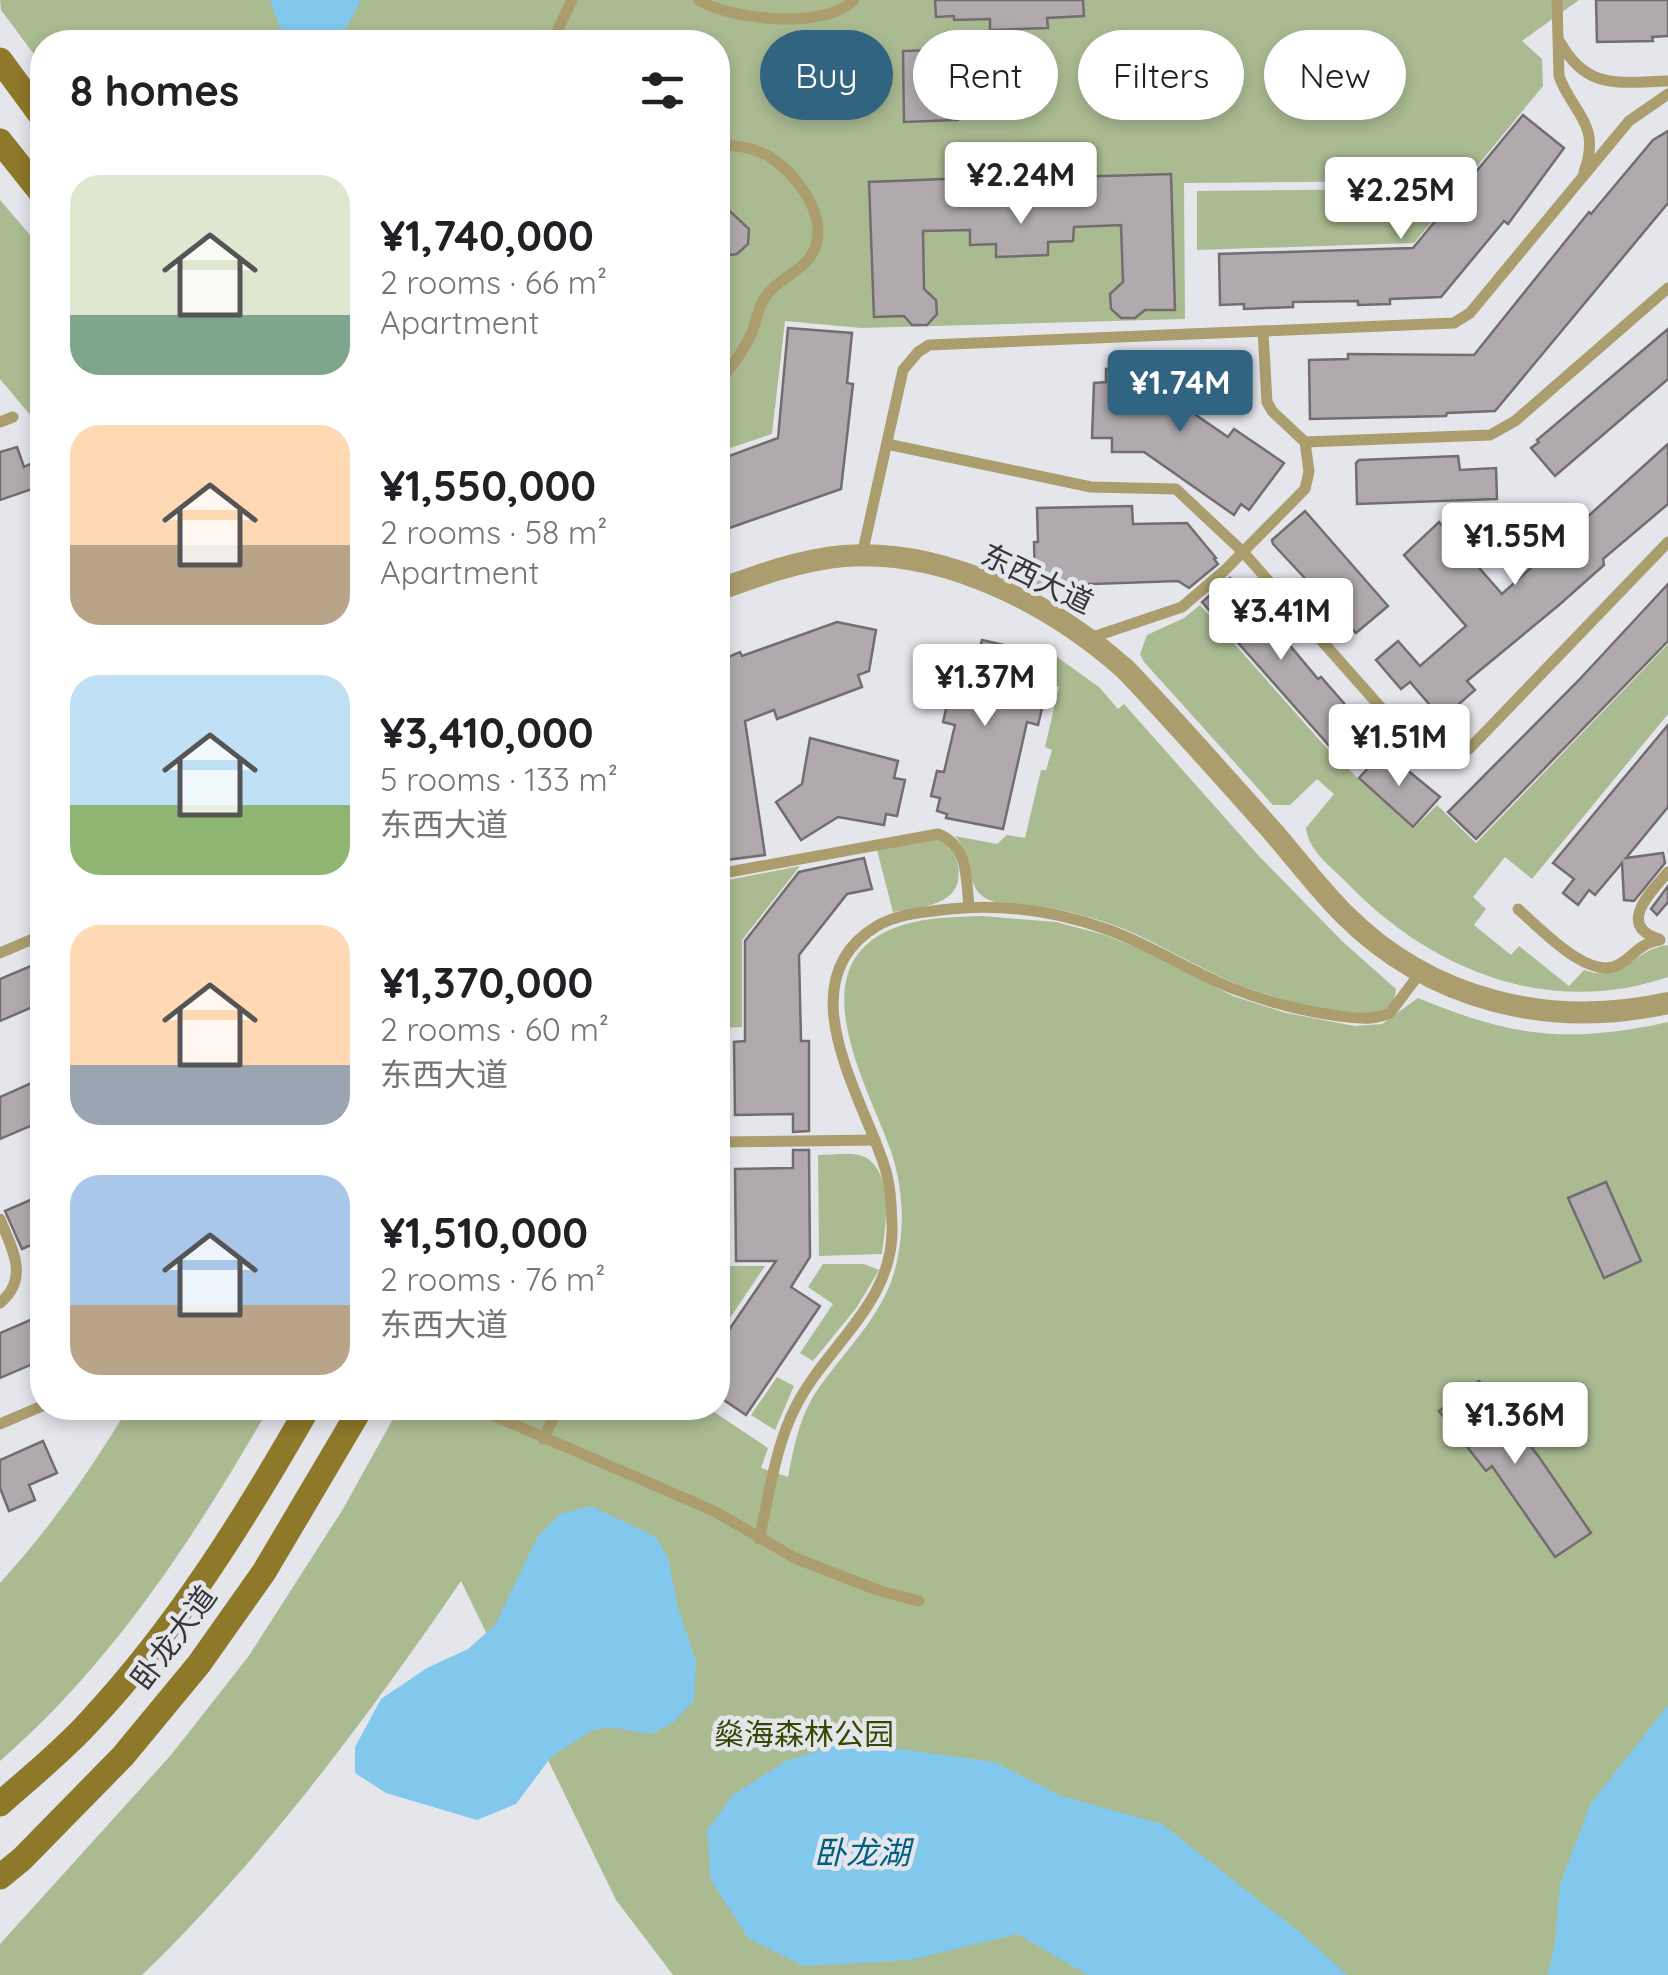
<!DOCTYPE html>
<html lang="en">
<head>
<meta charset="utf-8">
<style>
	body { margin:0; font-family:Quicksand,"Noto Sans SC",sans-serif; background:#f2f2f2; color:#202124; height:100vh; display:flex; flex-direction:column; font-size:38px; white-space:nowrap }
	* { box-sizing:border-box; margin:0 }
	p { font-size:32px; color:#757577 }
	.icon { flex:none; width:55px; height:55px; fill:none; stroke:currentColor; stroke-width:2; stroke-linecap:round; stroke-linejoin:round }
	.map { position:relative; flex:1; overflow:hidden }
	.side { position:absolute; left:30px; top:30px; width:700px; height:1390px; display:flex; flex-direction:column; background:#fff; border-radius:40px; box-shadow:0 5px 15px #0003 }
	.side>* { flex:none }
	.guide { position:absolute; left:760px; top:30px; width:758px; height:90px; display:flex; gap:20px }
	.price { position:absolute; translate:-50% -85px; padding:0 22px; border-radius:10px; background:#fff; color:#222; font-size:32px; line-height:65px; filter:drop-shadow(0 2px 5px #0008) }
	.price::after { content:''; position:absolute; left:50%; top:60px; width:30px; height:22px; margin-left:-15px; background:inherit; clip-path:polygon(0 0,100% 0,50% 100%) }
	.price.selected { background:#306480; color:#fff }
	ul { padding:0; list-style:none }
	li { display:flex; align-items:center; gap:30px; height:250px; padding:0 40px }
	li span { display:grid; place-items:center; flex:none; width:280px; height:200px; border-radius:30px; color:#555 }
	li>.icon { margin-inline-start:auto }
	span .icon { width:120px; height:120px; fill:#fffc; stroke-width:1 }
	li b { font-size:42px }
	h2 { display:flex; justify-content:space-between; align-items:center; height:120px; padding:0 40px; font-size:42px }
	.tag { padding:0 35px; border-radius:45px; background:#fff; box-shadow:0 5px 15px #0003; font-size:35px; line-height:90px }
	.tag.selected { background:#306480; color:#fff }
	.map>svg:first-child { display:block }
	.green { fill:#aabb92 }
	.water { fill:#82c8ec }
	.building { fill:#b0aaae; stroke:#736d70; stroke-width:2.5 }
	.lines { fill:none; stroke-linecap:round; stroke-linejoin:round }
	.lane { stroke:#ab9d6d; stroke-width:11 }
	.street { stroke:#ab9d6d; stroke-width:22 }
	.secondary { stroke:#8e7829; stroke-width:25 }
	.labels { text-anchor:middle; stroke-width:9; stroke-linejoin:round; paint-order:stroke }
	.street-label { font-size:30px; fill:#363739; stroke:#e5e6ec }
	.park-label { font-size:30px; fill:#344801; stroke:#e5e6ec }
	.water-label { font-size:32px; font-style:italic; fill:#005f82; stroke:#e5e6ec }
</style>
</head>
<body>
<div class="map">
<svg width="1668" height="1975" viewBox="0 0 1668 1975">
	<rect width="100%" height="100%" fill="#e5e6ec"/>
	<!-- green -->
	<g class="green">
		<path d="M0 0H1579L1522 41 1542 59 1543 86 1414 243 1197 250V191L1399 189 1405 181 1184 183 1185 319 861 328 785 321 772 434 718 452V42H42V65L1 10Z"/>
		<path d="M0 200 42 249V429L0 379Z"/>
		<path d="M1200 605 1331 753 1413 829 1437 805 1476 843 1668 644V714L1532 879 1505 857 1473 897 1486 909 1474 925 1511 955 1519 946 1569 986 1584 970C1625 984 1632 949 1668 945V977C1548 1018 1431 970 1347 883 1332 867 1308 851 1306 828L1334 794 1317 779 1290 805H1273L1144 662 1140 654 1147 635 1184 618Z"/>
		<path d="M1054 655 1099 687 1118 709 1124 704 1258 855 1342 941 1396 989C1395 1000 1391 1008 1380 1012 1352 1022 1260 994 1232 982 1190 964 1151 938 1108 923 1089 917 1069 911 1049 908 1030 906 1006 907 989 900 964 890 973 854 955 836L997 844 1007 835 1025 838 1041 770H1046L1052 750 1045 747 1059 687 1053 685 1054 679 1048 677Z"/>
		<path d="M936 839C947 844 953 850 957 862 968 905 923 907 893 912L877 850Z"/>
		<path d="M800 866 742 940V1027L718 1028V882Z"/>
		<path d="M982 916 1056 922 1105 935 1150 953 1233 996 1286 1013 1355 1026 1382 1024 1418 998C1512 1037 1568 1044 1668 1022V1975H673L616 1900 461 1581C365 1721 264 1857 142 1975H0V1944L171 1755 248 1657 343 1509 399 1408H546L544 1413 561 1417 565 1408H708L768 1448 761 1468 788 1477C794 1447 799 1418 816 1392 846 1348 889 1311 898 1256 905 1222 902 1184 891 1151 866 1081 792 957 906 924 930 917 957 917 982 916Z"/>
		<path d="M718 1037H725L726 1126H718Z"/>
		<path d="M818 1155C832 1155 853 1151 865 1157 894 1173 886 1227 882 1254L819 1256Z"/>
		<rect x="718" y="1156" width="8" height="102"/>
		<path d="M823 1264H864L879 1270 857 1307 813 1361 800 1353 833 1304 808 1287Z"/>
		<path d="M718 1266H765L718 1336Z"/>
		<path d="M777 1377 794 1386 775 1430 751 1415Z"/>
		<path d="M128 1408H269C195 1536 113 1663 0 1761V1583C49 1529 91 1470 128 1408Z"/>
	</g>
	<!-- water -->
	<g class="water">
		<path d="M270 0H361L339 42H285Z"/>
		<path d="M591 1506 656 1537 669 1560 677 1605 696 1661 694 1700 674 1722 652 1734 609 1727 591 1731 551 1757 516 1804 477 1820 386 1793 355 1773V1747L381 1699 427 1668 468 1649 495 1625 538 1536 560 1514Z"/>
		<path d="M1668 1705V1975H1548L1555 1943 1560 1884 1591 1803Z"/>
		<path d="M846 1742 995 1762 1061 1796 1162 1824 1302 1934 1347 1975H1088L1017 1934 911 1960 803 1966 748 1938 711 1880 707 1830 734 1794 786 1761Z"/>
	</g>
	<!-- building -->
	<g class="building">
		<path d="M935 0H1083L1084 16 1047 18 1048 28 990 30V19L954 20V16L936 17Z"/>
		<path d="M1596 0H1668V36L1652 37 1653 41 1597 42Z"/>
		<path d="M937 50 938 97 958 96V120L904 122 903 51Z"/>
		<path d="M1523 115 1564 148 1508 224 1504 221 1441 297 1390 299V304L1358 305V301L1293 302V307L1244 309V304L1220 305 1219 254 1413 248Z"/>
		<path d="M1668 131V203L1495 411 1447 413 1446 416 1310 419 1309 360 1348 359V354L1474 355 1589 212 1591 214 1653 140Z"/>
		<path d="M1046 151 1047 163H1071L1072 177 1171 174 1175 310H1145L1135 318H1121L1111 309 1110 294 1123 282 1121 225 1074 227 1073 241 1048 242V255L996 257V244L970 245V230L923 231 924 289 936 300 937 314 927 325H912L904 316 874 317 869 182 968 178V167L994 166 993 152Z"/>
		<path d="M718 200 749 229 748 244 737 254 729 255 718 249Z"/>
		<path d="M788 328 852 333 847 383 853 384 841 489 718 532V460L778 438Z"/>
		<path d="M1668 329V379L1555 476 1531 448 1539 442 1537 440Z"/>
		<path d="M1192 367 1193 413 1228 437 1234 429 1284 463 1249 510 1241 504 1234 515 1144 452H1112V438H1092L1094 383 1106 382V369Z"/>
		<path d="M1668 444V504L1603 559 1604 565 1559 605 1467 681 1475 690 1442 719 1410 682 1401 689 1376 660 1398 641 1420 666 1466 626 1404 555 1439 522 1502 594Z"/>
		<path d="M17 447 24 467 30 464 38 487 0 500V452Z"/>
		<path d="M1458 456 1460 470 1496 468 1497 499 1357 504 1356 463 1359 460Z"/>
		<path d="M1132 506 1133 524 1187 523 1216 558 1214 559 1218 564 1189 588 1178 581 1035 586 1034 542H1038L1037 508Z"/>
		<path d="M1305 511 1388 606 1356 633 1273 544 1272 540Z"/>
		<path d="M1230 578 1238 588 1240 586 1318 679 1321 677 1355 716 1352 718 1359 725 1332 749 1202 602Z"/>
		<path d="M1668 584V641L1476 839 1448 812 1579 680Z"/>
		<path d="M837 622 876 630 869 671 858 675 862 687 777 719 774 710 745 721 765 855 718 861V661L740 652 742 656Z"/>
		<path d="M982 640 1021 649 1019 659 1039 664 1036 677 1048 683 1038 725 1027 722 1003 829 946 818 947 814 937 811 940 798 931 796 937 771 944 772 955 725 943 722 947 705 930 702 939 660 956 663 960 647 979 651Z"/>
		<path d="M1668 725V807L1626 858 1663 853 1665 863 1634 901 1624 900 1622 863 1595 895 1589 890 1578 905 1563 893 1574 879 1553 863Z"/>
		<path d="M810 738 898 761 894 778 905 780 897 816 886 814 884 825 838 817 801 840 776 802 802 784Z"/>
		<path d="M1384 751 1440 797 1413 827 1359 778Z"/>
		<path d="M864 858 872 889 847 894 799 955 801 1041H809V1131L793 1132V1114L735 1115 734 1042 745 1041V941L799 872Z"/>
		<path d="M1668 886V902L1657 915 1651 909Z"/>
		<path d="M38 963 42 972V1003L0 1021V979Z"/>
		<path d="M36 1081 42 1096V1121L0 1139V1097Z"/>
		<path d="M793 1150H809L810 1257 791 1287 820 1306 746 1415 718 1396V1346L776 1261H736L735 1169 793 1168Z"/>
		<path d="M1606 1182 1641 1261 1604 1278 1568 1198Z"/>
		<path d="M42 1195V1240L22 1249 5 1211Z"/>
		<path d="M42 1315V1360L0 1378V1333Z"/>
		<path d="M1479 1381 1539 1457 1591 1533 1555 1557 1492 1466 1486 1471 1439 1411Z"/>
		<path d="M43 1441 57 1473 29 1485 35 1500 9 1511 0 1488V1460Z"/>
	</g>
	<g class="lines">
		<!-- lane -->
		<g class="lane">
			<path d="M699 0C731 20 825 30 854 0"/>
			<path d="M1557 0 1559 76C1572 113 1602 123 1584 172"/>
			<path d="M552 42 572 0"/>
			<path d="M1560 42C1587 91 1619 82 1668 81"/>
			<path d="M718 145C735 145 754 147 770 157 796 174 828 215 815 248 807 270 779 277 766 296 758 307 757 319 752 332 744 351 731 367 718 383"/>
			<path d="M0 422 13 417"/>
			<path d="M1305 442 1490 435 1515 421 1668 288"/>
			<path d="M887 444 1091 487 1176 489 1243 552 1415 746C1432 761 1451 763 1469 749L1668 542"/>
			<path d="M862 555 903 370 918 352 929 345 1454 323 1470 313 1629 121 1668 94"/>
			<path d="M1090 638 1182 607 1225 570 1305 489 1309 472 1305 442 1272 411 1267 402 1263 332"/>
			<path d="M718 874 938 834C969 846 966 879 969 907"/>
			<path d="M1518 909C1540 928 1590 983 1620 964 1637 953 1637 945 1660 940"/>
			<path d="M1659 939C1616 925 1651 892 1668 872"/>
			<path d="M0 953 42 935"/>
			<path d="M718 1142 875 1140"/>
			<path d="M0 1219C12 1249 30 1278 0 1303"/>
			<path d="M476 1408 714 1511 795 1558 880 1591 919 1601"/>
			<path d="M0 1424 42 1406"/>
			<path d="M543 1439 558 1408"/>
			<path d="M759 1539C769 1497 775 1447 795 1408 826 1345 895 1303 892 1225 891 1205 891 1185 884 1165 861 1094 786 980 877 926 899 913 925 912 950 909 1002 904 1056 911 1106 929 1149 944 1187 970 1229 987 1264 1001 1301 1011 1339 1016 1357 1018 1372 1021 1390 1013L1420 973"/>
		</g>
		<!-- street -->
		<path class="street" d="M718 590C759 575 800 560 844 556 945 548 1052 604 1125 669 1176 722 1225 778 1274 833 1297 860 1319 889 1344 914 1431 1001 1550 1029 1668 1003"/>
		<!-- secondary -->
		<g class="secondary">
			<path d="M0 60 42 117"/>
			<path d="M0 141 42 194"/>
			<path d="M0 1804C30 1777 63 1751 90 1721 177 1628 245 1518 308 1408"/>
			<path d="M0 1877 22 1859 123 1756 199 1664 264 1572 361 1408"/>
		</g>
	</g>
	<g class="labels">
		<!-- street labels -->
		<g class="street-label">
			<text transform="translate(1037 579) rotate(26)" y="10">东西大道</text>
			<text transform="translate(174 1638) rotate(-53)" y="10">卧龙大道</text>
		</g>
		<!-- park labels -->
		<g class="park-label">
			<text x="804" y="1745">燊海森林公园</text>
		</g>
		<!-- water labels -->
		<g class="water-label">
			<text x="862" y="1864">卧龙湖</text>
		</g>
	</g>
</svg>
<b class="price" style="left:1021px;top:227px">¥2.24M</b>
<b class="price" style="left:1401px;top:242px">¥2.25M</b>
<b class="price selected" style="left:1180px;top:435px">¥1.74M</b>
<b class="price" style="left:1515px;top:588px">¥1.55M</b>
<b class="price" style="left:1281px;top:663px">¥3.41M</b>
<b class="price" style="left:985px;top:729px">¥1.37M</b>
<b class="price" style="left:1399px;top:789px">¥1.51M</b>
<b class="price" style="left:1515px;top:1467px">¥1.36M</b>
<div class="guide">
<a class="tag selected">Buy</a>
<a class="tag">Rent</a>
<a class="tag">Filters</a>
<a class="tag">New</a>
</div>
<section class="side">
<h2>8 homes<svg class="icon" aria-label="filters" viewBox="0 0 24 24"><path d="M4 7h16M4 17h16"/><circle cx="9" cy="7" r="2"/><circle cx="15" cy="17" r="2"/></svg></h2>
<ul>
<li><span style="background:linear-gradient(#dfe7d0 70%,#7fa58c 0)"><svg class="icon" aria-label="home" viewBox="0 0 24 24"><path d="M3 11l9-7 9 7M6 9v11h12V9"/></svg></span><div><b>¥1,740,000</b><p>2 rooms · 66 m²</p><p>Apartment</p></div></li>
<li><span style="background:linear-gradient(#ffd9b3 60%,#b9a48a 0)"><svg class="icon" aria-label="home" viewBox="0 0 24 24"><path d="M3 11l9-7 9 7M6 9v11h12V9"/></svg></span><div><b>¥1,550,000</b><p>2 rooms · 58 m²</p><p>Apartment</p></div></li>
<li><span style="background:linear-gradient(#bfe0f5 65%,#8fb573 0)"><svg class="icon" aria-label="home" viewBox="0 0 24 24"><path d="M3 11l9-7 9 7M6 9v11h12V9"/></svg></span><div><b>¥3,410,000</b><p>5 rooms · 133 m²</p><p>东西大道</p></div></li>
<li><span style="background:linear-gradient(#ffd9b3 70%,#9aa5b1 0)"><svg class="icon" aria-label="home" viewBox="0 0 24 24"><path d="M3 11l9-7 9 7M6 9v11h12V9"/></svg></span><div><b>¥1,370,000</b><p>2 rooms · 60 m²</p><p>东西大道</p></div></li>
<li><span style="background:linear-gradient(#a9c7e8 65%,#b9a48a 0)"><svg class="icon" aria-label="home" viewBox="0 0 24 24"><path d="M3 11l9-7 9 7M6 9v11h12V9"/></svg></span><div><b>¥1,510,000</b><p>2 rooms · 76 m²</p><p>东西大道</p></div></li>
</ul>
</section>
</div>
</body>
</html>
